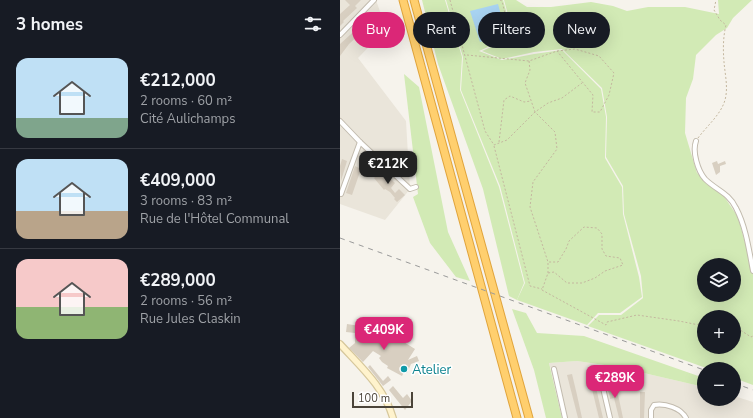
<!DOCTYPE html>
<html lang="en">
<head>
<meta charset="utf-8">
<style>
	body { margin:0; font-family:"Nunito Sans",sans-serif; background:#20242c; color:#f1f3f6; height:100vh; display:flex; flex-direction:column; font-size:15px; white-space:nowrap }
	* { box-sizing:border-box; margin:0 }
	p { font-size:13px; color:#9ea1a6 }
	.icon { flex:none; width:22px; height:22px; fill:none; stroke:currentColor; stroke-width:2; stroke-linecap:round; stroke-linejoin:round }
	.map { position:relative; flex:1; overflow:hidden }
	.details { display:flex; flex-direction:column; background:#171b24; width:340px }
	.details>* { flex:none }
	.banner { position:absolute; left:12px; top:12px; width:341px; height:36px; display:flex; gap:8px }
	.buttons { position:absolute; left:357px; top:258px; display:grid; gap:8px }
	.buttons a { display:grid; place-items:center; width:44px; height:44px; border-radius:50%; background:#171b24; box-shadow:0 4px 16px #0002; font-size:20px }
	.scale { position:absolute; left:12px; bottom:10px; width:61px; box-sizing:border-box; padding-left:4px; border:2px solid #4b4439; border-top:0; font-size:11px; line-height:14px; white-space:nowrap; color:#4b4439; -webkit-text-stroke:3px #fff; paint-order:stroke }
	.price { position:absolute; translate:-50% -34px; padding:0 9px; border-radius:8px; background:#db2777; color:#fff; font-size:13px; line-height:26px; filter:drop-shadow(0 1px 2px #0008) }
	.price::after { content:''; position:absolute; left:50%; top:24px; width:12px; height:9px; margin-left:-6px; background:inherit; clip-path:polygon(0 0,100% 0,50% 100%) }
	.price.on { background:#222; color:#fff }
	ul { padding:0; list-style:none }
	li { display:flex; align-items:center; gap:12px; height:100px; padding:0 16px }
	li+li { border-top:1px solid #363941 }
	li span { display:grid; place-items:center; flex:none; width:112px; height:80px; border-radius:12px; color:#555 }
	li>.icon { margin-inline-start:auto }
	span .icon { width:48px; height:48px; fill:#fffc; stroke-width:1 }
	li b { font-size:17px }
	h2 { display:flex; justify-content:space-between; align-items:center; height:48px; padding:0 16px; font-size:17px }
	.pill { padding:0 14px; border-radius:18px; background:#171b24; box-shadow:0 4px 16px #0002; font-size:14px; line-height:36px }
	.pill.on { background:#db2777; color:#fff }
	main { display:flex; flex:1; min-height:0 }
	.map>svg:first-child { display:block }
	.residential { fill:#eae5da }
	.green { fill:#d2eab5; fill-rule:evenodd }
	.water { fill:#a9d4f2 }
	.building { fill:#d8cfc1 }
	.lines { fill:none; stroke-linecap:round; stroke-linejoin:round }
	.street-casing { stroke:#c2bbae; stroke-width:6 }
	.secondary-casing { stroke:#d6c79b; stroke-width:8 }
	.highway-casing { stroke:#e0a43c; stroke-width:9 }
	.path { stroke:#c4b79f; stroke-width:1; stroke-dasharray:2 2; stroke-linecap:butt }
	.street { stroke:#fff; stroke-width:4 }
	.secondary { stroke:#fff3cd; stroke-width:5.5 }
	.highway { stroke:#ffcf6e; stroke-width:7 }
	.rail { stroke:#9a9a9a; stroke-width:1; stroke-dasharray:5 5; stroke-linecap:butt }
	.culture-dot { fill:#0f9aa8; stroke:#fff; stroke-width:1.5 }
	.labels { text-anchor:middle; stroke-width:3; stroke-linejoin:round; paint-order:stroke }
	.culture-label { font-size:13px; fill:#0d838f; stroke:#fff; text-anchor:start }
</style>
</head>
<body>
<main>
<section class="details">
<h2>3 homes<svg class="icon" aria-label="filters" viewBox="0 0 24 24"><path d="M4 7h16M4 17h16"/><circle cx="9" cy="7" r="2"/><circle cx="15" cy="17" r="2"/></svg></h2>
<ul>
<li><span style="background:linear-gradient(#bfe0f5 75%,#7fa58c 0)"><svg class="icon" aria-label="home" viewBox="0 0 24 24"><path d="M3 11l9-7 9 7M6 9v11h12V9"/></svg></span><div><b>€212,000</b><p>2 rooms · 60 m²</p><p>Cité Aulichamps</p></div></li>
<li><span style="background:linear-gradient(#bfe0f5 65%,#b9a48a 0)"><svg class="icon" aria-label="home" viewBox="0 0 24 24"><path d="M3 11l9-7 9 7M6 9v11h12V9"/></svg></span><div><b>€409,000</b><p>3 rooms · 83 m²</p><p>Rue de l'Hôtel Communal</p></div></li>
<li><span style="background:linear-gradient(#f6c9c9 60%,#8fb573 0)"><svg class="icon" aria-label="home" viewBox="0 0 24 24"><path d="M3 11l9-7 9 7M6 9v11h12V9"/></svg></span><div><b>€289,000</b><p>2 rooms · 56 m²</p><p>Rue Jules Claskin</p></div></li>
</ul>
</section>
<div class="map">
<svg width="413" height="418" viewBox="0 0 413 418">
	<rect width="100%" height="100%" fill="#f6f3ec"/>
	<!-- residential -->
	<g class="residential">
		<path d="M0 0H36L46 29 18 58 66 121 70 189 45 220 0 204Z"/>
		<path d="M237 361 278 367 364 387V399H394V396L413 402V418H225L209 363Z"/>
	</g>
	<!-- green -->
	<g class="green">
		<path d="M82 0H105L122 57 120 90 159 187 184 283 177 300 169 296 143 189 98 64Z"/>
		<path d="M106 0H163L173 36 139 51 162 60 194 54 222 50 261 89 266 117 265 158 282 187 283 214 299 277 302 297 280 313H258L247 325 177 300 185 283 160 186 121 90 123 57Z"/>
		<path d="M164 0H176L187 7H211L251 2 273 6 287 11 308 7H345L379 14 378 0H412L393 18 387 28 376 35 356 55 353 79 346 98 345 133 357 173 381 192 398 217 413 272V385L394 378V369H369L248 326 259 315H281L303 298 301 276 284 214 283 186 266 157 267 117 262 88 222 49 194 52 162 59 142 51 174 37ZM364 265H394V295H364ZM364 317H394V347H364Z"/>
		<path d="M64 74 79 87 108 232 130 281 116 277 90 243 73 197 78 194Z"/>
		<path d="M172 309 186 313 197 333 244 336 364 378V387L278 367 237 361 209 363 222 418H206L194 370Z"/>
	</g>
	<!-- water -->
	<path class="water" d="M158 4 166 34 140 42 130 11Z"/>
	<!-- building -->
	<g class="building">
		<path d="M5 0H21L15 6 17 8 3 21 4 22 0 26V14L10 5Z"/>
		<path d="M21 25 25 29 9 44 0 56V44Z"/>
		<path d="M49 154 62 168 59 172 53 168 54 167 50 162 49 163 44 159Z"/>
		<path d="M2 159 7 161 1 181 0 166Z"/>
		<path d="M377 161 378 164 385 161 386 164 380 166V172L376 175 372 163Z"/>
		<path d="M15 166 21 169 12 195 6 193Z"/>
		<path d="M42 170 55 183 51 188 55 193 59 189 65 195 57 202 54 199 55 198 50 192 45 189 44 190 34 178Z"/>
		<path d="M7 324 20 326V329L23 330 22 335H26V337L32 341 34 339 44 346 51 334 75 349 68 360 77 356 79 361 71 364 67 373 64 372 62 376 47 368 48 366 42 362 39 358 41 356 33 351 23 362 9 348 15 343V333L6 332Z"/>
		<path d="M30 365 43 381 48 376 51 380 43 386 28 367Z"/>
		<path d="M252 371 257 392 263 418H259L249 377 248 372Z"/>
		<path d="M232 374 237 395 242 418H238L227 375Z"/>
		<path d="M275 384 279 399 283 418H279L274 398 270 399V397L267 388Z"/>
		<path d="M53 386 63 398 67 394 72 401 65 410 49 390Z"/>
		<path d="M300 392H305L304 418H300Z"/>
	</g>
	<g class="lines">
		<defs>
			<g id="street">
				<path d="M0 35 34 0"/>
				<path d="M0 121 20 142 70 189 76 187"/>
				<path d="M356 141C352 152 358 171 365 179 376 190 389 193 396 208 406 227 409 250 413 271"/>
				<path d="M1 194 20 142"/>
				<path d="M214 369 225 418"/>
				<path d="M267 378 263 388 270 418"/>
				<path d="M311 418V410L314 405C325 403 341 408 346 418"/>
			</g>
			<path id="secondary" d="M0 344C21 367 44 387 53 418"/>
			<g id="highway">
				<path d="M63 0 177 418"/>
				<path d="M74 0 189 418"/>
			</g>
		</defs>
		<!-- street casing -->
		<use href="#street" class="street-casing"/>
		<!-- secondary casing -->
		<use href="#secondary" class="secondary-casing"/>
		<!-- highway casing -->
		<use href="#highway" class="highway-casing"/>
		<!-- path -->
		<g class="path">
			<path d="M110 0 145 131 154 145 167 140 195 112 208 103 222 98 242 83"/>
			<path d="M160 0 162 1 169 30 168 35"/>
			<path d="M127 55 189 61 217 51 235 49 259 56 274 73 269 95 260 112H252L253 95 217 51"/>
			<path d="M189 61 190 70 185 83 195 112 215 132 217 149 193 182 190 207 208 262H218L226 249 229 241 244 227 257 228 262 234V249L266 256 280 258 283 265 265 271 255 278 242 283H227L214 272 208 273 202 290 266 325 267 322 297 315 339 321 364 326"/>
			<path d="M358 138C367 126 379 116 384 103 389 90 385 75 384 62 383 50 383 37 386 25L380 20 374 10 376 0"/>
			<path d="M159 142 164 100 170 96 184 102 191 101"/>
			<path d="M154 146 190 286 202 289"/>
			<path d="M208 263V273"/>
			<path d="M394 326 411 337 413 336"/>
		</g>
		<!-- street -->
		<use href="#street" class="street"/>
		<!-- secondary -->
		<use href="#secondary" class="secondary"/>
		<!-- highway -->
		<use href="#highway" class="highway"/>
		<!-- rail -->
		<g class="rail">
			<path d="M0 238 364 370"/>
			<path d="M394 383 413 390"/>
		</g>
	</g>
	<!-- markers -->
	<circle class="culture-dot" cx="64" cy="369" r="4"/>
	<g class="labels">
		<!-- culture labels -->
		<g class="culture-label">
			<text x="72" y="374">Atelier</text>
		</g>
	</g>
</svg>
<div class="buttons">
<a><svg class="icon" aria-label="layers" viewBox="0 0 24 24"><path d="M12 4l9 5-9 5-9-5zM3 14l9 5 9-5"/></svg></a>
<a>+</a>
<a>−</a>
</div>
<div class="scale">100 m</div>
<b class="price on" style="left:48px;top:185px">€212K</b>
<b class="price" style="left:44px;top:351px">€409K</b>
<b class="price" style="left:275px;top:399px">€289K</b>
<div class="banner">
<a class="pill on">Buy</a>
<a class="pill">Rent</a>
<a class="pill">Filters</a>
<a class="pill">New</a>
</div>
</div>
</main>
</body>
</html>
